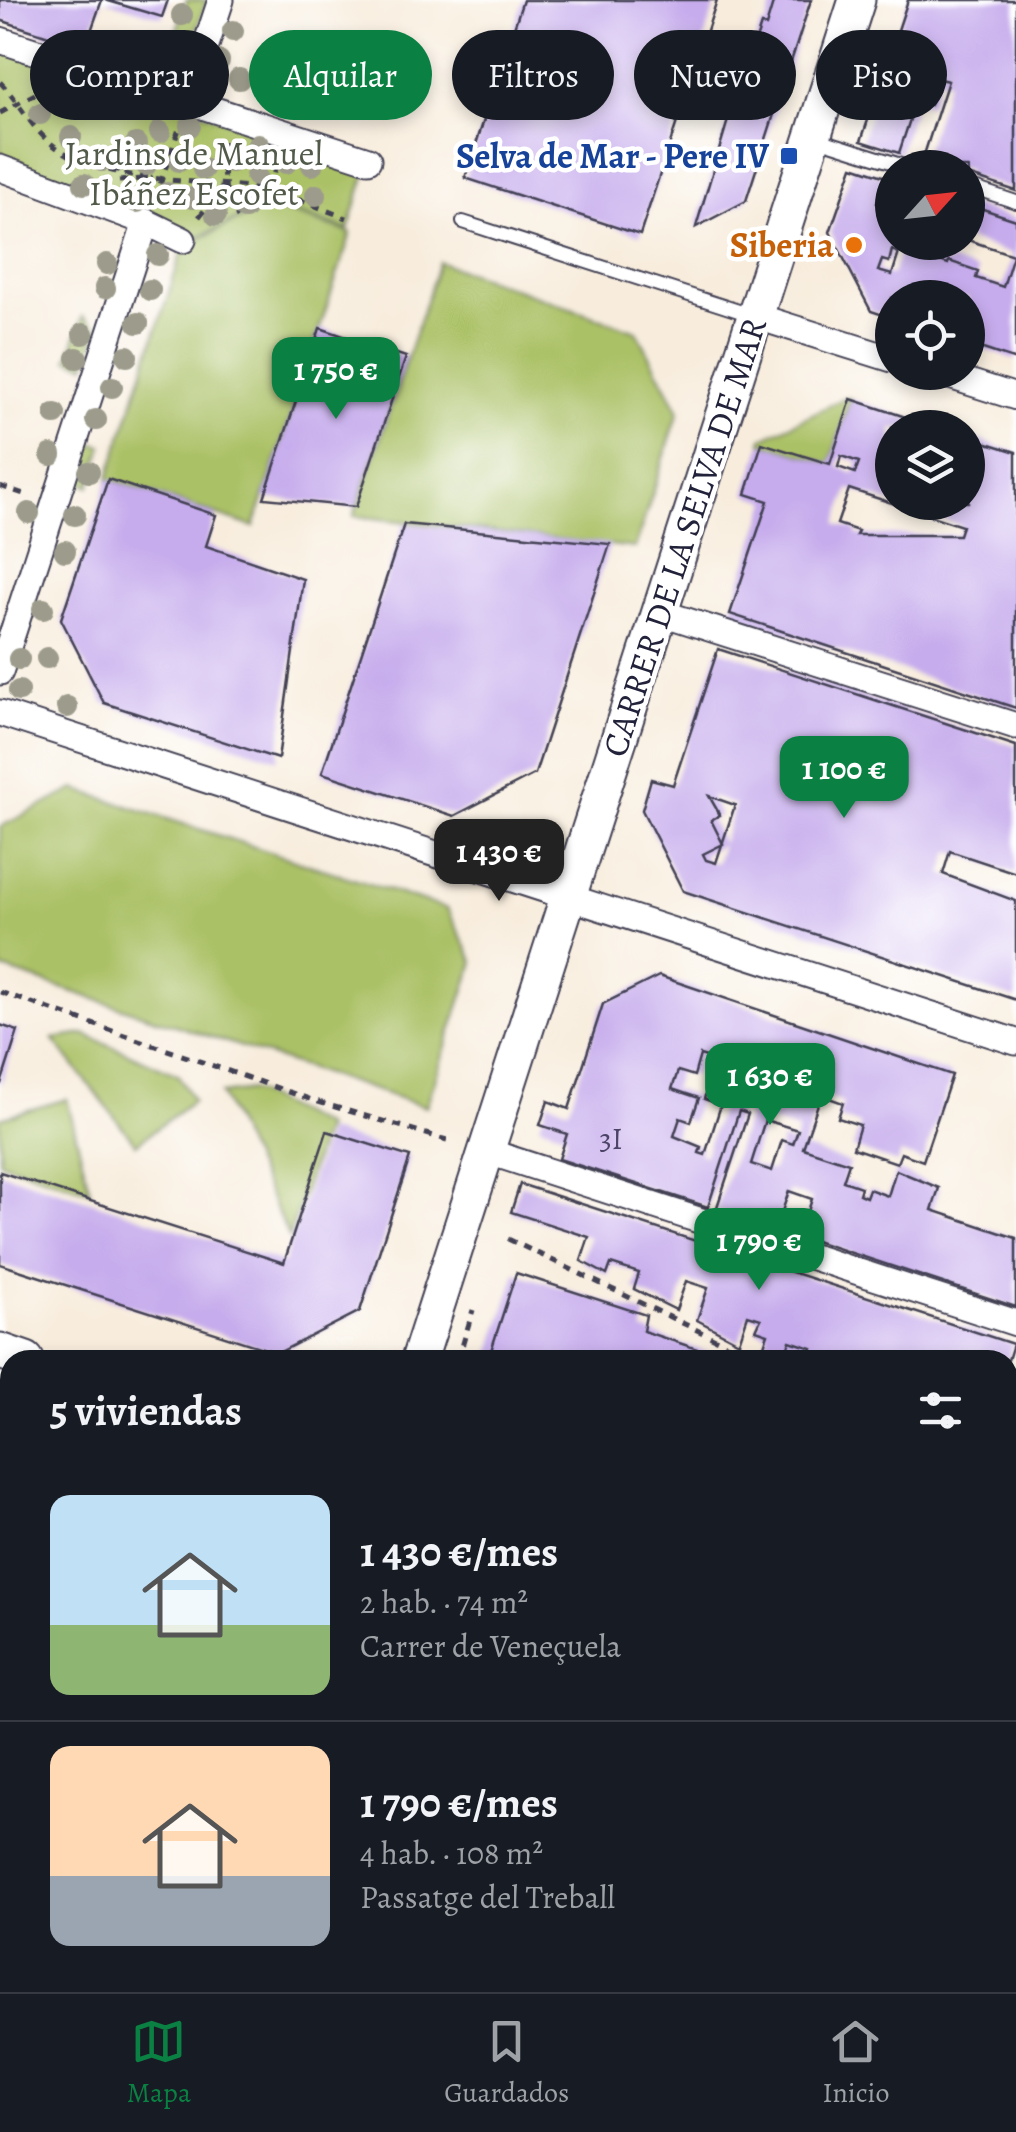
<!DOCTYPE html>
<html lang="es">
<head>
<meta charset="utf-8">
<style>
	body { margin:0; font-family:Alegreya,serif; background:#242831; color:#f1f3f6; height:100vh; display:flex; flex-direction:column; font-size:38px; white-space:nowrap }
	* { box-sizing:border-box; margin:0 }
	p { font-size:32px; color:#9ea1a6 }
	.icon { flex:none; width:55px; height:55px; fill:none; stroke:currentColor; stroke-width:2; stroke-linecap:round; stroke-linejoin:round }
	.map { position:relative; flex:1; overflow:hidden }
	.side { position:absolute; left:0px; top:1350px; width:1018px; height:642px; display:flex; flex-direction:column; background:#171b24; border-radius:30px 30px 0 0; box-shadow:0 5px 15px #0003 }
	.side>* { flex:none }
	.hud { position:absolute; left:30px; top:30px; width:958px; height:90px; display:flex; gap:20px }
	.needle { width:65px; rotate:63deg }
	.fabs { position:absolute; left:875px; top:150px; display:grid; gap:20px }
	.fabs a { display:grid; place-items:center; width:110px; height:110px; border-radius:50%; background:#171b24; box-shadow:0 5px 15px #0003; font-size:50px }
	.price { position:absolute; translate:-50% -85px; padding:0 22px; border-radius:20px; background:#0b8043; color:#fff; font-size:32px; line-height:65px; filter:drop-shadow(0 2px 5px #0008) }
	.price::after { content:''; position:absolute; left:50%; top:60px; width:30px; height:22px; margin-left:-15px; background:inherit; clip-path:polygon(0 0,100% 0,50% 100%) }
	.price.selected { background:#222; color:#fff }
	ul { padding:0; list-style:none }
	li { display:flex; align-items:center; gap:30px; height:250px; padding:0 50px }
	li+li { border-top:2px solid #363941 }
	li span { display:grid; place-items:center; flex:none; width:280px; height:200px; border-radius:20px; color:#555 }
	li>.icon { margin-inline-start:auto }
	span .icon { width:120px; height:120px; fill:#fffc; stroke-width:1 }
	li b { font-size:42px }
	h2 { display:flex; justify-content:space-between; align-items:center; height:120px; padding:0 50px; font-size:42px }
	.chip { padding:0 35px; border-radius:45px; background:#171b24; box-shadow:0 5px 15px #0003; font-size:35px; line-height:90px }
	.chip.selected { background:#0b8043; color:#fff }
	.tab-bar { display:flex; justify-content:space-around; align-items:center; height:140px; border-top:2px solid #363941; background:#171b24; font-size:28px; color:#9ea1a6 }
	.tab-bar a { display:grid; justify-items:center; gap:5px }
	.tab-bar .selected { color:#0b8043 }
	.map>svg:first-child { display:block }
	.green { fill:#abc166; stroke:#667250; stroke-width:2.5 }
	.building { fill:#c6acec; fill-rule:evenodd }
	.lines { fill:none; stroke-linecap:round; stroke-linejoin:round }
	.lane-casing { stroke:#424053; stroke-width:16 }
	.street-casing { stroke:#424053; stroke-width:29 }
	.secondary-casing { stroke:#424053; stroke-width:39 }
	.path { stroke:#424053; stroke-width:5; stroke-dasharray:8 8; stroke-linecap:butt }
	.lane { stroke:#fff; stroke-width:12 }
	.street { stroke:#fff; stroke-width:25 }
	.secondary { stroke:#fff; stroke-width:35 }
	.tram { stroke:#22223b; stroke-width:2.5 }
	.tree { fill:#9d9c8c }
	.transit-dot { fill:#1a4fb4; stroke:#fff; stroke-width:4 }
	.food-dot { fill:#e8710a; stroke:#fff; stroke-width:4 }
	.labels { text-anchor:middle; stroke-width:9; stroke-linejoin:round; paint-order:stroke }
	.number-label { font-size:30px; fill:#4b4467 }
	.park-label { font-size:35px; fill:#525a4a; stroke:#fff }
	.transit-label { font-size:35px; font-weight:bold; fill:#164399; stroke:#fff; text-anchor:end }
	.food-label { font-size:35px; font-weight:bold; fill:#c56008; stroke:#fff; text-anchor:end }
	.street-label { font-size:35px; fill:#22223b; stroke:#fff }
</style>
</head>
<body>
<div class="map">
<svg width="1016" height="1992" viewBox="0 0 1016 1992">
	<rect width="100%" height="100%" fill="#fff"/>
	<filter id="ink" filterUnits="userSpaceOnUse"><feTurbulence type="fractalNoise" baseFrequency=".01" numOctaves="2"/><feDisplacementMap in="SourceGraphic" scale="20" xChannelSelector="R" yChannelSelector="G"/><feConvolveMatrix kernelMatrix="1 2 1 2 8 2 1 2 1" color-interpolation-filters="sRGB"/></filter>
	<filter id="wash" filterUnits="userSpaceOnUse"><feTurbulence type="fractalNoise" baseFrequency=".0048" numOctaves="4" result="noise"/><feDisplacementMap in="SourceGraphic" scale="40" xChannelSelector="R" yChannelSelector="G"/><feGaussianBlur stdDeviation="2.25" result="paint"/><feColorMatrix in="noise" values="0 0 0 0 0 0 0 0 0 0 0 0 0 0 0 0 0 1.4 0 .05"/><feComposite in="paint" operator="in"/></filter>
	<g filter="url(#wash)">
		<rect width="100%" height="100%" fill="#f8eddd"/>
		<!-- green -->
		<g class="green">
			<path d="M187 0H207L193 40 175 35Z"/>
			<path d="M0 46 368 167 348 230 269 204 194 239 0 161Z"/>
			<path d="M268 206 351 233 254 527 108 479 184 246Z"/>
			<path d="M439 262 637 331 679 411 635 548 354 516Z"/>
			<path d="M83 316 98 329 86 365 68 359Z"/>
			<path d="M845 398 851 399 830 464 762 443 763 438Z"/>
			<path d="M85 441 103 446 90 486 72 480Z"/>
			<path d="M75 789 447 909 474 962 426 1107 0 968V827Z"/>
			<path d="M84 1034 178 1075 193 1101 136 1144 53 1039Z"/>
			<path d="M251 1090 325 1127 289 1237 221 1094Z"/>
			<path d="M67 1099 90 1191 0 1162V1118Z"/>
			<path d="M0 1826 10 1835V1897L0 1907Z"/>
			<path d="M291 1982 365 1983 375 1992H288Z"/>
		</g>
		<g id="blocks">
			<!-- building -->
			<g class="building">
				<path d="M0 0H102L85 48 0 20Z"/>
				<path d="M105 0H168L162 17Z"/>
				<path d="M523 0H717L640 235 465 178Z"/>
				<path d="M774 0H811L746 201 696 227 749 50 752 52 761 25 766 26Z"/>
				<path d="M908 0H1016V191L968 175V168H943L922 161 948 81 939 79 930 105 916 101 899 153 861 141Z"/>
				<path d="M853 166 892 179V188L884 184 877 203 887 206 892 191V220L889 219 886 230 892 232V242H902L901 248 948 264 949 261 978 271 976 278 1003 287 1013 255 968 240V204L1016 220V360L968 344V298H892V318L871 311 830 232ZM892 250 899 253 892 275 878 271 882 260 889 262Z"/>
				<path d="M320 328 406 357 356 507 264 498Z"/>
				<path d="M851 399 936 427 892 428V502H968V437L1016 452V708L730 614 768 501 746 494 762 443 830 464ZM841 456 859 462 855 473 838 467ZM849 489 962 526 959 535H856L858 531 837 524Z"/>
				<path d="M108 479 216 515 206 546 303 579 278 759 104 703 61 619Z"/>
				<path d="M404 524 610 544 535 774 454 816 322 773Z"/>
				<path d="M718 649 1016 746V873L950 851 943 874 1016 901V1000L683 891 642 810 651 779 673 785ZM709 796 735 805 716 863 706 860 703 854 723 844 711 820 720 815Z"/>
				<path d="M659 976 952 1075 923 1161 901 1153 897 1163 853 1148 860 1125 838 1118 843 1103 821 1095 803 1148 849 1163 843 1181 861 1187 859 1194 866 1197 869 1189 888 1196 896 1170 939 1188 932 1210 1016 1238V1307L800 1236 812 1199 789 1191 776 1229 716 1210 748 1114 739 1111 708 1207 559 1159 567 1134 540 1125 548 1101 569 1109 603 1004ZM700 1055 716 1060 704 1099 721 1105 705 1155 699 1153 701 1147 674 1136 680 1118 691 1122 699 1098 672 1089 678 1071 694 1076ZM765 1120 798 1130 793 1144 782 1140 772 1171 751 1164Z"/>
				<path d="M0 1025 18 1031 1 1084H0Z"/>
				<path d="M327 1131 410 1157 360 1311 278 1353 0 1264V1172L284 1263Z"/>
				<path d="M520 1184 1013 1344 1008 1360H808L812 1348 790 1341 783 1360 762 1351 768 1334 756 1330 761 1319 748 1315 739 1342 697 1320 708 1288 686 1281 676 1310 634 1289 639 1273 611 1264 607 1275 581 1261 589 1237 511 1212Z"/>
				<path d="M516 1273 646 1315 643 1331 730 1360H488Z"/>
				<path d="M0 1642 10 1651V1761L0 1751Z"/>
				<path d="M1008 1738 1016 1755V1818L1008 1842Z"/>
				<path d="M856 1982H962L959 1992H853Z"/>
			</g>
		</g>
	</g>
	<g filter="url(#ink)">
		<use href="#blocks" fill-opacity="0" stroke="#424053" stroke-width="2.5"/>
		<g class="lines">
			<defs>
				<g id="lane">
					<path d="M815 138 910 168"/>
					<path d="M968 186 1016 202"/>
					<path d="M463 222 751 315"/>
				</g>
				<g id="street">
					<path d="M0 40 368 160"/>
					<path d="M187 103 221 0"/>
					<path d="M0 168 146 222 183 240"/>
					<path d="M755 316 892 359"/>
					<path d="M937 372 1016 397"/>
					<path d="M659 612 1016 726"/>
					<path d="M0 672 146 222"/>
					<path d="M0 713 1016 1042"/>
					<path d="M486 1151 1016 1323"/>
					<path d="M0 1460 10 1470"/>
					<path d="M1008 1516 1016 1491"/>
					<path d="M1008 1911 1016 1885"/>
					<path d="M17 1982 46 1992"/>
					<path d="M531 1982 540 1992"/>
					<path d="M982 1992 985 1982"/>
				</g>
				<g id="secondary">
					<path d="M0 1351 26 1360"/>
					<path d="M419 1360 857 0"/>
					<path d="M0 1556 10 1565"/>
					<path d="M1008 1680 1016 1683"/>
					<path d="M431 1982 441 1992"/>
					<path d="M628 1982 638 1992"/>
					<path d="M207 1992 211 1982"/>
				</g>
			</defs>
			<!-- lane casing -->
			<use href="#lane" class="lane-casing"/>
			<!-- street casing -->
			<use href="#street" class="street-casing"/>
			<!-- secondary casing -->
			<use href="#secondary" class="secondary-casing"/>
			<!-- path -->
			<g class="path">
				<path d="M0 82C21 104 34 135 62 151 119 186 202 178 267 190 294 196 321 209 347 218"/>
				<path d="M0 113 50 86"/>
				<path d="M108 151 120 173"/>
				<path d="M119 181 153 178"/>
				<path d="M224 185 238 218"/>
				<path d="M270 189 278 156"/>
				<path d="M155 199 179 129"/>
				<path d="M199 217 224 185 222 141"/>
				<path d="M0 486 30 496"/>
				<path d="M0 992 315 1101 447 1140"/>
				<path d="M508 1239 759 1360"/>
				<path d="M458 1360 473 1310"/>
				<path d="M130 1992 132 1985"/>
				<path d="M250 1992 253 1982"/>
				<path d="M842 1992 845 1982"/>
			</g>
			<!-- lane -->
			<use href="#lane" class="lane"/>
			<!-- street -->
			<use href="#street" class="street"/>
			<!-- secondary -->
			<use href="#secondary" class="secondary"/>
			<!-- tram -->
			<g class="tram">
				<path d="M0 1403 10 1412"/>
				<path d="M0 1517 10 1527"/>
				<path d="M471 1982 481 1992"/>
				<path d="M589 1982 598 1992"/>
			</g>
		</g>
		<!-- trees -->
		<g class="tree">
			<circle cx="182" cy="15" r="11"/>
			<circle cx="233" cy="31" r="11"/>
			<circle cx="142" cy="57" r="11"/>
			<circle cx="219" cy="61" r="11"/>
			<circle cx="239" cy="79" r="11"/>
			<circle cx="84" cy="89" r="11"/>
			<circle cx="120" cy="104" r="11"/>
			<circle cx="40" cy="114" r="11"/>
			<circle cx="190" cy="126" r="11"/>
			<circle cx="160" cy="132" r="11"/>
			<circle cx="71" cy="137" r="11"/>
			<circle cx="136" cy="144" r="11"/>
			<circle cx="258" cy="144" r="11"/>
			<circle cx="102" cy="161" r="11"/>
			<circle cx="179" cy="161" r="11"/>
			<circle cx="231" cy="162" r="11"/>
			<circle cx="286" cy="163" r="11"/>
			<circle cx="146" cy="165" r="11"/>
			<circle cx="312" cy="165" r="11"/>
			<circle cx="203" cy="169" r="11"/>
			<circle cx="256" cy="176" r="11"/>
			<circle cx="84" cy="184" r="11"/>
			<circle cx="167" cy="193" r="11"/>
			<circle cx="316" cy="195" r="11"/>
			<circle cx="193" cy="198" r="11"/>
			<circle cx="137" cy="202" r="11"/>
			<circle cx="245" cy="209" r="11"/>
			<circle cx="216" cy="215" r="11"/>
			<circle cx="158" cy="255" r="11"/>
			<circle cx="107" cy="264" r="11"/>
			<circle cx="105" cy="288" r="11"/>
			<circle cx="150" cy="290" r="11"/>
			<circle cx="138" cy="323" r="11"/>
			<circle cx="83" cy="334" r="11"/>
			<circle cx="127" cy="356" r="11"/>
			<circle cx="77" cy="358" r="11"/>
			<circle cx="112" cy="387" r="11"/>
			<circle cx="55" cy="414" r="11"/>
			<circle cx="96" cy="420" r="11"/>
			<circle cx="51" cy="455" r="11"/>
			<circle cx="89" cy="472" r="11"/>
			<circle cx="29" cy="513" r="11"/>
			<circle cx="75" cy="515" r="11"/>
			<circle cx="65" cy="551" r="11"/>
			<circle cx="43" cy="609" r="11"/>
			<circle cx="47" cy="658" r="11"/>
			<circle cx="19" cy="659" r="11"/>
			<circle cx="19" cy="691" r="11"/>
			<circle cx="67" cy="707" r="11"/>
		</g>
	</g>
	<!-- markers -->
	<rect class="transit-dot" x="779" y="146" width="20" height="20" rx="5"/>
	<circle class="food-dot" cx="854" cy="245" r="10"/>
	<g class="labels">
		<!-- number labels -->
		<g class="number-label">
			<text x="611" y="1149">3I</text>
		</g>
		<!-- park labels -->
		<g class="park-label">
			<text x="194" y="165">Jardins de Manuel<tspan x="194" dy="40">Ibáñez Escofet</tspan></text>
		</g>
		<!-- transit labels -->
		<g class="transit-label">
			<text x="769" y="168">Selva de Mar - Pere IV</text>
		</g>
		<!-- food labels -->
		<g class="food-label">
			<text x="834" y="257">Siberia</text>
		</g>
		<!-- street labels -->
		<g class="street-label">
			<text transform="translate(684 537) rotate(-72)" y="12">CARRER DE LA SELVA DE MAR</text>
		</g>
	</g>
</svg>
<div class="fabs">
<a><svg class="needle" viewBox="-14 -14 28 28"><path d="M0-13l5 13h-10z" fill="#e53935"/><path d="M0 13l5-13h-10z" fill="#9ea1a6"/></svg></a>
<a><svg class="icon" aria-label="locate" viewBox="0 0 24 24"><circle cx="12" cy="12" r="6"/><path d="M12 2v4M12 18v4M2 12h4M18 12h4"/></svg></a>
<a><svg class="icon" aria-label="layers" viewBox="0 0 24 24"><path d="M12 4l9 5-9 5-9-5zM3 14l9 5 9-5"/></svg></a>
</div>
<b class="price" style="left:336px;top:422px">1 750 €</b>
<b class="price" style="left:844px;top:821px">1 100 €</b>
<b class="price selected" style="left:499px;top:904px">1 430 €</b>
<b class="price" style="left:770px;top:1128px">1 630 €</b>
<b class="price" style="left:759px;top:1293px">1 790 €</b>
<div class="hud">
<a class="chip">Comprar</a>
<a class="chip selected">Alquilar</a>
<a class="chip">Filtros</a>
<a class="chip">Nuevo</a>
<a class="chip">Piso</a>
</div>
<section class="side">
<h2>5 viviendas<svg class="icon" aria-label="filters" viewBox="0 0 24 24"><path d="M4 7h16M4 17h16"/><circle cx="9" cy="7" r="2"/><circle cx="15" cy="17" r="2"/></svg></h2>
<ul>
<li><span style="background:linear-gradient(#bfe0f5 65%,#8fb573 0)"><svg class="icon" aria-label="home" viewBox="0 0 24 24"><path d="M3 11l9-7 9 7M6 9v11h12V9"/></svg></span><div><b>1 430 €/mes</b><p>2 hab. · 74 m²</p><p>Carrer de Veneçuela</p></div></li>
<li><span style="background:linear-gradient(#ffd9b3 65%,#9aa5b1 0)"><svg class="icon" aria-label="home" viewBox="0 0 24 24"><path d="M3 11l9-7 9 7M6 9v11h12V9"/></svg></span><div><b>1 790 €/mes</b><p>4 hab. · 108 m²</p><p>Passatge del Treball</p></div></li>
</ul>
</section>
</div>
<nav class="tab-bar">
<a class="selected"><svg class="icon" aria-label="map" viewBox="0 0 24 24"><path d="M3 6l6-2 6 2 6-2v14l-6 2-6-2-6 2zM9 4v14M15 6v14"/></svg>Mapa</a>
<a><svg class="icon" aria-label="saved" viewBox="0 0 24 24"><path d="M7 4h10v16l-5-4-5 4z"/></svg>Guardados</a>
<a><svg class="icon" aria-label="home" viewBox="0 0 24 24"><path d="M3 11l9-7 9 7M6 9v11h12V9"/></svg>Inicio</a>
</nav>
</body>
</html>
